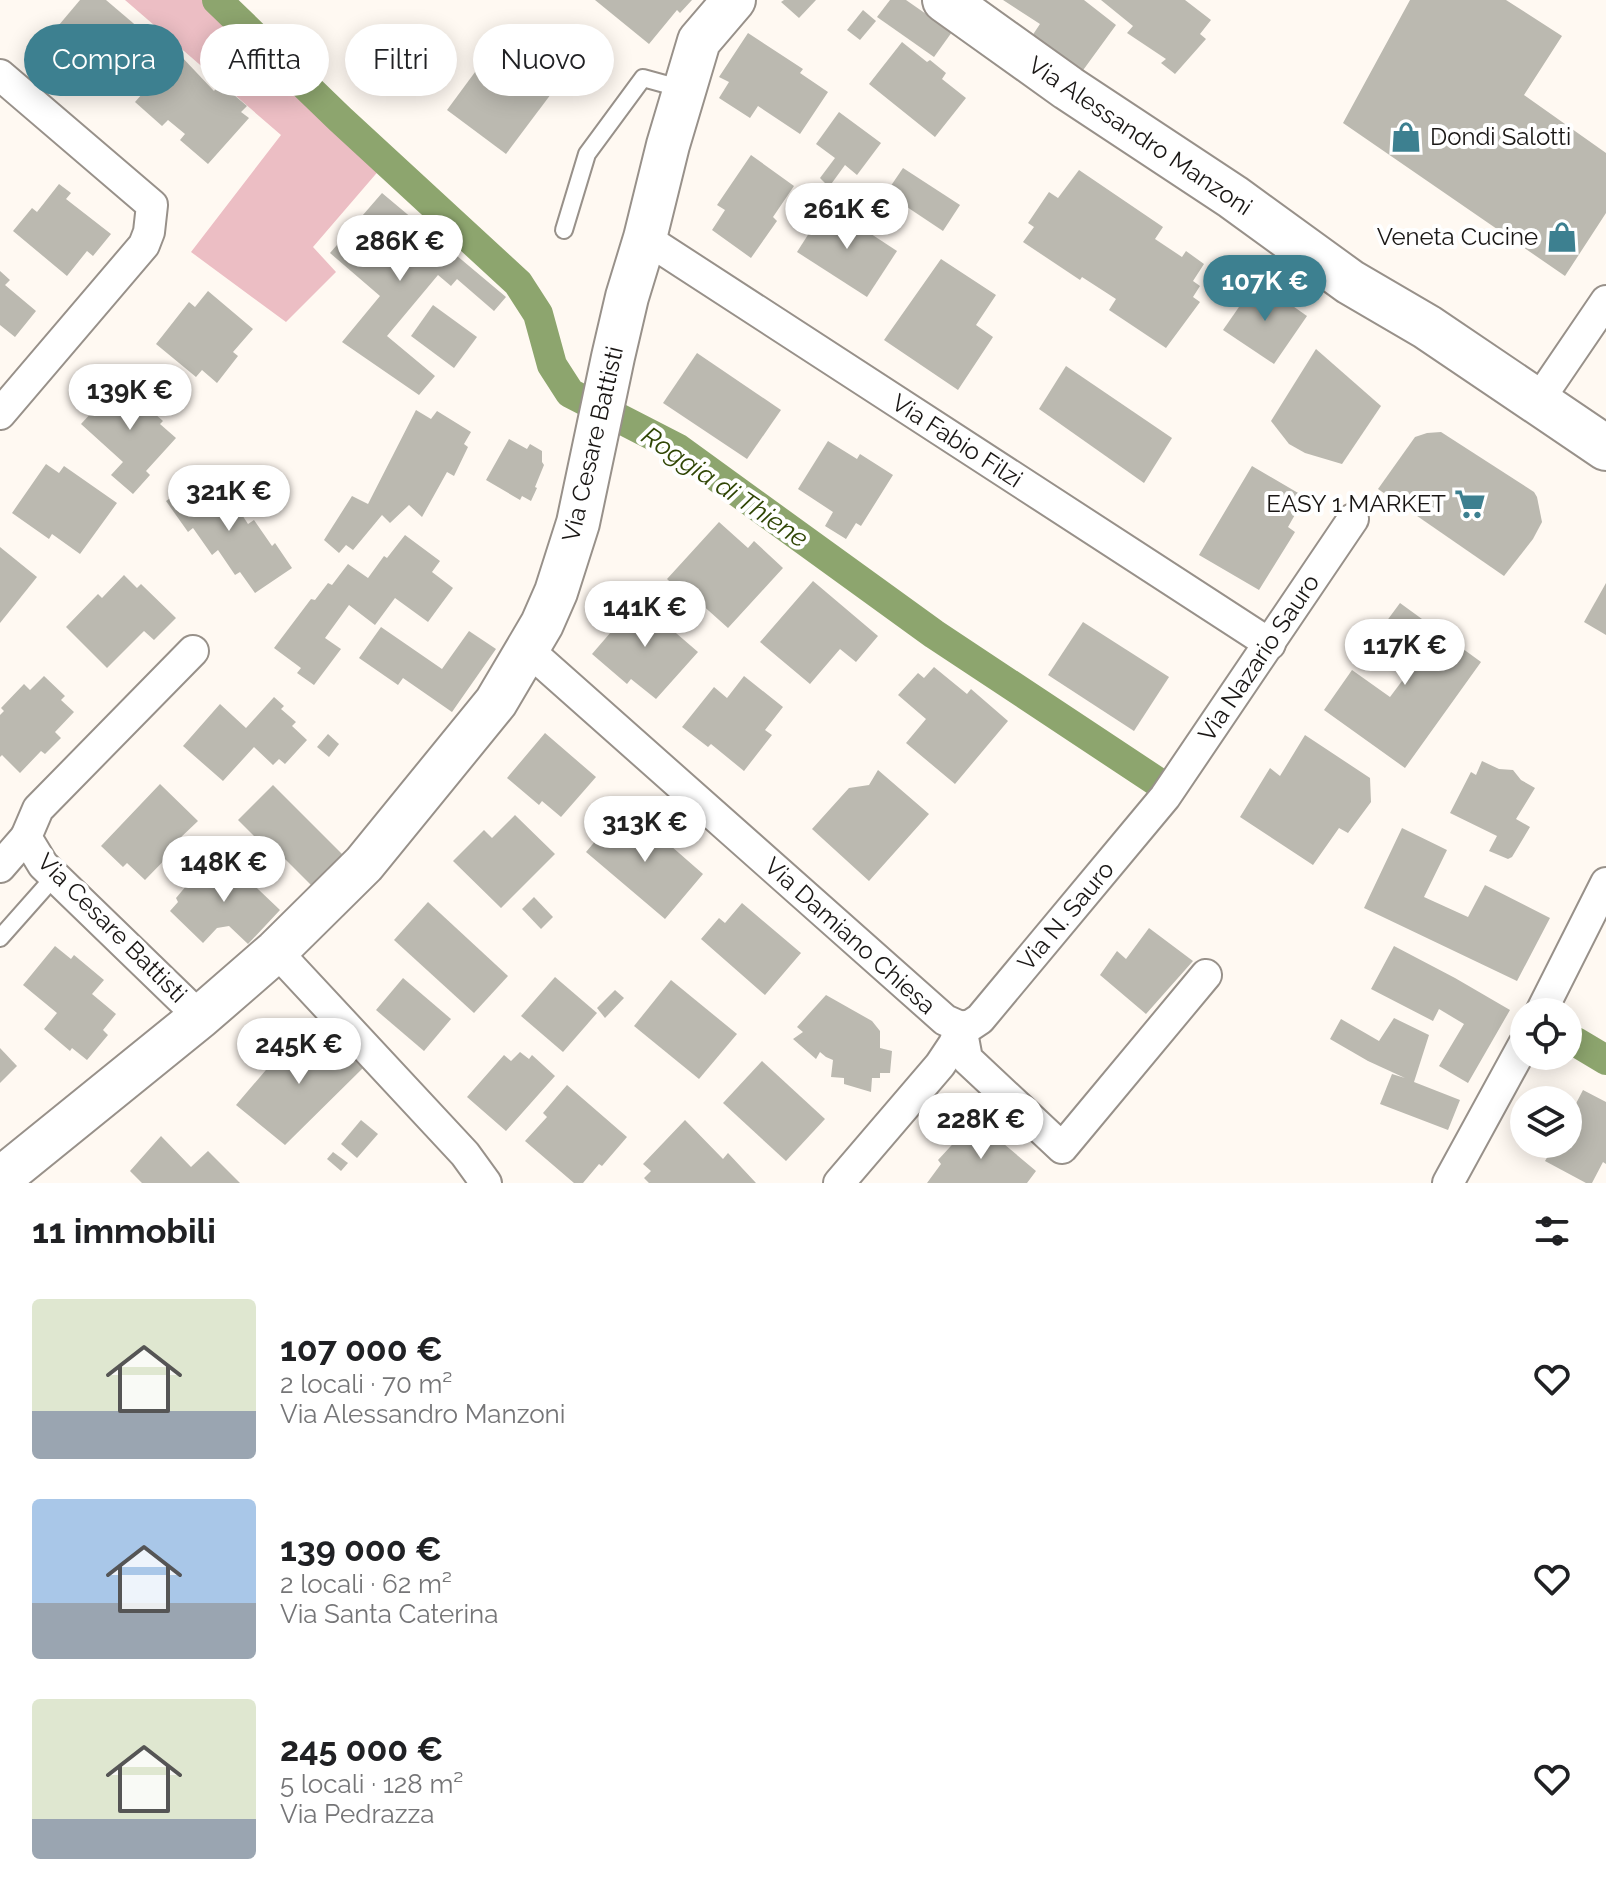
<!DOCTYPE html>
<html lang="it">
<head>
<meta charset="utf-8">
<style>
	body { margin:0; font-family:Raleway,sans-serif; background:#f2f2f2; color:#202124; height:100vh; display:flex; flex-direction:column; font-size:30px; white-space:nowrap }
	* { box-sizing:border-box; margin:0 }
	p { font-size:26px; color:#757577 }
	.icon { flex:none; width:44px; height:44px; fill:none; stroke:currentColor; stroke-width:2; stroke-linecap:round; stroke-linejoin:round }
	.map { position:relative; height:1183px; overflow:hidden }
	.panel { display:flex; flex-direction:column; background:#fff; flex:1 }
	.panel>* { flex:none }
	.guide { position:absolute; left:24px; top:24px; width:800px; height:72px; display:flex; gap:16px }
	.tools { position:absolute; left:1510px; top:998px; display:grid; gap:16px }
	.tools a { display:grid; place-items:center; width:72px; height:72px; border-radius:50%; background:#fff; box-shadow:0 4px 20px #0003; font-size:40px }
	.price { position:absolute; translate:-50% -68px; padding:0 18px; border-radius:28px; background:#fff; color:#222; font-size:26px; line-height:52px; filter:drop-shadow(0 2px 4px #0008) }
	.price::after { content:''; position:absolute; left:50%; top:48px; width:24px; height:18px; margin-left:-12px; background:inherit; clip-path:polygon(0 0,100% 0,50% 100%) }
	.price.active { background:#3d8090; color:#fff }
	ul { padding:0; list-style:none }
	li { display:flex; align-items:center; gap:24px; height:200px; padding:0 32px }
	li span { display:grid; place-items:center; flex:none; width:224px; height:160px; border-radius:8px; color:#555 }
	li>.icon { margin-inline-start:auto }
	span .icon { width:96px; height:96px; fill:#fffc; stroke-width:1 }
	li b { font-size:34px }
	h2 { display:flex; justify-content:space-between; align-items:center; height:96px; padding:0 32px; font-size:34px }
	.chip { padding:0 28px; border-radius:36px; background:#fff; box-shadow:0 4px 20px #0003; font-size:28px; line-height:72px }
	.chip.active { background:#3d8090; color:#fff }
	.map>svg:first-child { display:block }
	.green { fill:#ecbec4 }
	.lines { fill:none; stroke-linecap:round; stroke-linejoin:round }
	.canal { stroke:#8da56e; stroke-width:30 }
	.building { fill:#bbb9b0 }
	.lane-casing { stroke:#98918a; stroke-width:20 }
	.street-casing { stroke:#98918a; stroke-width:34 }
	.secondary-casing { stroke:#98918a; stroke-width:46 }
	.primary-casing { stroke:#98918a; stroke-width:48 }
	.lane { stroke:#fff; stroke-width:16 }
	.street { stroke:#fff; stroke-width:30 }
	.secondary { stroke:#fff; stroke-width:42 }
	.primary { stroke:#fff; stroke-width:44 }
	.labels { text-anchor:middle; stroke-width:8; stroke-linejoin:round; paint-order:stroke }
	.street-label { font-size:24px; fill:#1a1715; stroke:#fff }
	.poi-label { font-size:24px; fill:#1a1715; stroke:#fff; text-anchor:end }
	.water-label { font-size:26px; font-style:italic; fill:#304605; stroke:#fff }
</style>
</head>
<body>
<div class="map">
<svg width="1606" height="1183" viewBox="0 0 1606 1183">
	<rect width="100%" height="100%" fill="#fff9f2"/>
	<!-- green -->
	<path class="green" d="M125 0H208L381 168 313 247 336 272 286 322 191 252 281 135Z"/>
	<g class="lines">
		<!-- canal -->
		<g class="canal">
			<path d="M217 0 340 119 518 283 538 314 552 365 570 393 677 448 934 634 1159 783"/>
			<path d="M1576 1042 1606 1060"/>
		</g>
	</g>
	<!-- building -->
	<g class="building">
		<path d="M80 0H106L153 40 110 90 48 38Z"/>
		<path d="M595 0H692L680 13 677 10 649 44Z"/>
		<path d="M784 0H816L799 18 781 2Z"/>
		<path d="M890 0H906L952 32 934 57 877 17Z"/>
		<path d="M1003 0H1084L1116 25 1081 73 1030 39 1040 24Z"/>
		<path d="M1101 0H1185L1211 20 1200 34 1206 39 1175 74 1161 63 1166 59 1127 33 1133 26Z"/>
		<path d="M1410 0H1506L1562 36 1524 95 1606 153V213L1565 276 1343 123Z"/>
		<path d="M863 10 876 21 860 40 847 30Z"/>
		<path d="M509 26 569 70 506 154 447 110Z"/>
		<path d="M748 33 803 69 800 73 828 92 800 134 758 106 750 118 719 98 729 82 719 77Z"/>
		<path d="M902 42 927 62 930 60 946 73 942 79 966 98 935 137 869 84Z"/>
		<path d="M178 53 214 91 220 83 247 106 241 112 249 118 208 164 180 140 185 134 168 120 162 126 135 102Z"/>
		<path d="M839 112 881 143 857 175 845 165 829 187 820 178 835 158 816 144Z"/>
		<path d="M751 155 794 186 773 217 777 221 751 258 712 230 725 210 717 205Z"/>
		<path d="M903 168 960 205 943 231 886 193Z"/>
		<path d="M1079 170 1163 227 1155 239 1182 257 1186 251 1204 264 1193 281 1200 286 1193 297 1200 302 1166 348 1109 310 1116 299 1082 277 1080 280 1023 242 1034 227 1028 223 1049 192 1058 198Z"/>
		<path d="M59 184 71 193 66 199 111 234 93 256 87 251 67 276 13 231 32 208 37 212Z"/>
		<path d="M382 193 506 297 494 311 457 279 451 286 438 275 387 336 435 376 419 395 342 342 380 296 330 253Z"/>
		<path d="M827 205 897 251 867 297 797 252Z"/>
		<path d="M941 259 996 295 976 325 993 337 958 390 884 340Z"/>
		<path d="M0 271 10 280 5 285 36 311 15 337 0 325Z"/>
		<path d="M1257 281 1307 316 1274 364 1223 330Z"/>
		<path d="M208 291 253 329 233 352 238 356 217 383 202 370 196 377 156 344 189 302 195 307Z"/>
		<path d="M433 305 477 337 454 368 411 336Z"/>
		<path d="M1316 349 1381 406 1342 464 1305 453 1289 444 1271 421Z"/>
		<path d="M697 353 781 410 747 459 663 403Z"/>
		<path d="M1066 366 1172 438 1144 483 1039 409Z"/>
		<path d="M127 374 152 397 145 405 163 421 160 424 176 438 146 471 150 475 133 494 111 475 123 462 81 424Z"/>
		<path d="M416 410 431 419 437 411 471 432 464 444 468 447 454 476 447 472 422 517 409 505 390 523 382 515 353 550 346 545 339 553 324 540 352 496 368 504Z"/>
		<path d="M1441 432 1534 492 1537 497 1542 522 1533 539 1504 576 1378 489 1415 437 1427 433Z"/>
		<path d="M509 439 527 449 530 444 542 451V462L544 465 535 487 537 488 531 501 522 496 520 500 486 480Z"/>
		<path d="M828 441 857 459 860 454 893 475 861 526 856 523 846 539 825 526 833 512 798 489Z"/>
		<path d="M46 464 59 473 64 466 117 503 80 554 52 534 49 539 12 513Z"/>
		<path d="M1252 466 1305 497 1288 527 1295 532 1259 590 1199 555Z"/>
		<path d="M206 474 226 502 231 498 248 524 254 520 272 546 275 543 292 568 255 593 240 572 235 575 218 550 212 555 193 528 188 532 166 501Z"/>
		<path d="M719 522 748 548 754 541 783 568 728 628 690 594 686 597 667 579Z"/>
		<path d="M405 535 440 561 432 572 453 588 428 622 395 598 375 625 349 605 325 638 341 649 314 685 297 673 301 668 274 648 311 599 315 600 328 583 332 585 348 564 368 578 384 556 387 558Z"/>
		<path d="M0 547 37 577 0 623Z"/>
		<path d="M124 575 137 588 141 584 176 618 154 640 144 631 107 668 66 627 98 594 102 598Z"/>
		<path d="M813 581 878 636 856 662 840 649 810 684 760 642Z"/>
		<path d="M1606 583V635L1584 622Z"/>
		<path d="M642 596 673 622 669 627 698 652 656 699 631 679 627 684 592 654Z"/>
		<path d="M1400 603 1481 662 1405 768 1324 710 1352 670 1390 697 1408 673 1369 645Z"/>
		<path d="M1083 622 1169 677 1134 731 1048 675Z"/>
		<path d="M381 627 442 669 469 631 496 649 452 712 403 678 398 685 359 658Z"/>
		<path d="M934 667 967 694 971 689 1008 721 955 784 906 743 926 719 898 695 918 673 924 678Z"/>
		<path d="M44 676 65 696 61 700 74 712 55 732 61 738 45 754 41 751 20 773 2 755 0 757V715L4 711 1 708 24 684 30 690Z"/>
		<path d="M744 676 783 707 765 730 772 735 744 771 711 744 708 747 682 727 714 687 727 698Z"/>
		<path d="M274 697 284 706 281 709 296 722 292 726 307 740 285 764 279 759 273 765 254 747 223 781 183 746 220 704 246 728Z"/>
		<path d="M545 733 596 777 561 817 542 801 539 805 507 778Z"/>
		<path d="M328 734 339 744 329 757 317 747Z"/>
		<path d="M1305 735 1370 778 1371 802 1348 833 1339 828 1313 865 1240 817 1270 768 1280 776Z"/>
		<path d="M1482 761 1499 769 1513 770 1521 780 1535 788 1516 819 1530 827 1512 857 1508 859 1489 851 1497 836 1450 813 1471 772 1476 775Z"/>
		<path d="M878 770 929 814 869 881 812 829 849 788 869 785Z"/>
		<path d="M160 784 198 821 179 839 182 842 145 880 127 863 123 867 101 846Z"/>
		<path d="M273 785 345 857 314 888 271 845 267 849 238 820Z"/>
		<path d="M631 811 703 874 665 919 586 852 608 826 614 831Z"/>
		<path d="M515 815 555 854 501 908 453 861 484 830 492 838Z"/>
		<path d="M1402 828 1447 850 1424 897 1468 917 1485 885 1550 918 1517 981 1364 908Z"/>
		<path d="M222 855 280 910 248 944 229 926 217 928 203 943 170 911 178 902 176 898 187 885 191 888Z"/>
		<path d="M534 897 553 917 541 929 522 909Z"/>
		<path d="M428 902 508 976 474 1013 394 940Z"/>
		<path d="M742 903 801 953 765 995 701 939 719 918 725 923Z"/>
		<path d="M1149 928 1193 961 1146 1014 1100 975 1117 951 1126 959Z"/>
		<path d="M55 946 71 959 74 955 104 980 92 994 116 1014 103 1030 108 1035 87 1060 72 1048 70 1051 44 1029 57 1013 23 985Z"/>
		<path d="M1394 946 1455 978 1510 1010 1468 1083 1439 1066 1464 1024 1439 1009 1433 1021 1371 989Z"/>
		<path d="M555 977 597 1013 563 1052 521 1016Z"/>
		<path d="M403 978 451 1019 424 1051 376 1010Z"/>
		<path d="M671 980 737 1034 699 1079 634 1026Z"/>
		<path d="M615 990 624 998 605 1018 597 1008Z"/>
		<path d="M826 995 872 1021 880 1031V1048L892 1051 890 1073H880V1078H872L871 1092 844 1084V1078L831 1077 833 1060 826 1057 820 1052 816 1059 793 1039 803 1032 797 1027Z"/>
		<path d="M1394 1018 1429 1035 1414 1082 1460 1100 1448 1130 1380 1104 1392 1074 1405 1078 1368 1061 1330 1039 1341 1019 1379 1041Z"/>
		<path d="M317 1026 363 1068 285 1145 236 1105 277 1057 284 1064Z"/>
		<path d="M0 1048 17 1066 0 1083Z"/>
		<path d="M520 1052 529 1059 532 1055 555 1076 506 1131 467 1097 504 1055 511 1061Z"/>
		<path d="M762 1061 825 1119 786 1161 723 1103Z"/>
		<path d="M567 1085 627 1137 602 1166 599 1164 583 1183H574L525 1141 547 1117 543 1113Z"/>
		<path d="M1583 1090 1606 1102V1164L1603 1162 1592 1183H1586L1545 1161 1555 1144H1568V1119Z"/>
		<path d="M361 1120 378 1134 357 1158 341 1144Z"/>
		<path d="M685 1120 723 1159 728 1153 756 1183H649L644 1178 651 1171 643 1164Z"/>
		<path d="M973 1122 998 1139 1036 1171 1027 1183H927L941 1164 938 1160Z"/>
		<path d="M161 1136 191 1167 208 1151 240 1183H142L130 1171Z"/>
		<path d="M333 1152 348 1163 341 1171 327 1159Z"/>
	</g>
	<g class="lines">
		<defs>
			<g id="lane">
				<path d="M564 230 587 154 643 78 683 89"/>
				<path d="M0 938 55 876"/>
			</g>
			<g id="street">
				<path d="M0 75 152 205 149 232 144 245 0 414"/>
				<path d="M645 238 1270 644"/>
				<path d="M1538 401 1606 301"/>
				<path d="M527 649 945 1020 961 1027"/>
				<path d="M193 651 38 809 26 837 43 865 200 1017"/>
				<path d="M0 867 26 837"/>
				<path d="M276 951 465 1154 486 1183"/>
				<path d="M1541 1012 1606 883"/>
				<path d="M961 1027 971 1025 980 1019 1165 797 1353 519"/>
				<path d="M961 1027 967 1059 1062 1148 1206 975"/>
				<path d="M839 1183 940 1065 954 1044 961 1027"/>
				<path d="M1448 1183 1524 1044"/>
			</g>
			<path id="secondary" d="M0 1179 200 1017 276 951 364 864 496 702 542 624 556 592 578 523 613 357 627 297 645 238 668 145 699 41 734 0"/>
			<path id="primary" d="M945 0 1068 88 1233 197 1350 282 1427 327 1606 448"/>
		</defs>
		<!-- lane casing -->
		<use href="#lane" class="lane-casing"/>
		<!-- street casing -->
		<use href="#street" class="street-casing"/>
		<!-- secondary casing -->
		<use href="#secondary" class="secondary-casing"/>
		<!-- primary casing -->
		<use href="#primary" class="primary-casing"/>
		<!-- lane -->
		<use href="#lane" class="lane"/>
		<!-- street -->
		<use href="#street" class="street"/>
		<!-- secondary -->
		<use href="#secondary" class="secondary"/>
		<!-- primary -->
		<use href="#primary" class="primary"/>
	</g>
	<!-- icons -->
	<defs>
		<symbol id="shop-bare" viewBox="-9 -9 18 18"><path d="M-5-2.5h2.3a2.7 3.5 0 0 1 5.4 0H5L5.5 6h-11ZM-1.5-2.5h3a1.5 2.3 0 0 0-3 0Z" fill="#3d8090" stroke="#fff" stroke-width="2.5" paint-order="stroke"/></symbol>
		<symbol id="supermarket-bare" viewBox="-9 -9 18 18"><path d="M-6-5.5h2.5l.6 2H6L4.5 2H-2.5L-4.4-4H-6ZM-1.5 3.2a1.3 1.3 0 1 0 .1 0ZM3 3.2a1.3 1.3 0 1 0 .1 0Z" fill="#3d8090" stroke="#fff" stroke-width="2.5" paint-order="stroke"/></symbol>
	</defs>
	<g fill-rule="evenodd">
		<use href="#shop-bare" x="1384" y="115" width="44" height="44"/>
		<use href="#shop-bare" x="1540" y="215" width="44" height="44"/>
		<use href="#supermarket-bare" x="1448" y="482" width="44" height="44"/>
	</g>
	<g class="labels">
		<!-- street labels -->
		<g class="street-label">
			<text transform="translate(1140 136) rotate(34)" y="8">Via Alessandro Manzoni</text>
			<text transform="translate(957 441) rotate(33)" y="8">Via Fabio Filzi</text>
			<text transform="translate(593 444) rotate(-77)" y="8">Via Cesare Battisti</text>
			<text transform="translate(1259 658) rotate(-56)" y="8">Via Nazario Sauro</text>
			<text transform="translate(1066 916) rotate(-50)" y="8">Via N. Sauro</text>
			<text transform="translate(112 928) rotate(45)" y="8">Via Cesare Battisti</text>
			<text transform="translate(850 936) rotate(42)" y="8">Via Damiano Chiesa</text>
		</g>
		<!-- poi labels -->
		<g class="poi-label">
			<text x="1430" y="145" text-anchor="start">Dondi Salotti</text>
			<text x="1538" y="245">Veneta Cucine</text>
			<text x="1446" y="512">EASY 1 MARKET</text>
		</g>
		<!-- water labels -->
		<g class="water-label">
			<text transform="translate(725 487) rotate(34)" y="9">Roggia di Thiene</text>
		</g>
	</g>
</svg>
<div class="tools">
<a><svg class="icon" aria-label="locate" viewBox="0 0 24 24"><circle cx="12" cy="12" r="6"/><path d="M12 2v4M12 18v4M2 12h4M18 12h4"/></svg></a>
<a><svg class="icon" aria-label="layers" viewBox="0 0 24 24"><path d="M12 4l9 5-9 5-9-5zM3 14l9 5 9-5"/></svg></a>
</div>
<b class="price" style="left:847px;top:251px">261K €</b>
<b class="price" style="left:400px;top:283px">286K €</b>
<b class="price active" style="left:1265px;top:323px">107K €</b>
<b class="price" style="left:130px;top:432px">139K €</b>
<b class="price" style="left:229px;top:533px">321K €</b>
<b class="price" style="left:645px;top:649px">141K €</b>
<b class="price" style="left:1405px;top:687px">117K €</b>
<b class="price" style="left:645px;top:864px">313K €</b>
<b class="price" style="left:224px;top:904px">148K €</b>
<b class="price" style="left:299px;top:1086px">245K €</b>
<b class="price" style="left:981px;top:1161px">228K €</b>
<div class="guide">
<a class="chip active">Compra</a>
<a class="chip">Affitta</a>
<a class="chip">Filtri</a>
<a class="chip">Nuovo</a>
</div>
</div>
<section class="panel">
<h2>11 immobili<svg class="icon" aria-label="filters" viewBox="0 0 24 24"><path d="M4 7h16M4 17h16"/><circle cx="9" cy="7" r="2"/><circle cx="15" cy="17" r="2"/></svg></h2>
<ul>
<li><span style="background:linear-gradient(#dfe7d0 70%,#9aa5b1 0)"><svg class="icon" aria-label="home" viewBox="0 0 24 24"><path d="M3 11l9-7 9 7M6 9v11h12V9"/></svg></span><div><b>107 000 €</b><p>2 locali · 70 m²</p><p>Via Alessandro Manzoni</p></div><svg class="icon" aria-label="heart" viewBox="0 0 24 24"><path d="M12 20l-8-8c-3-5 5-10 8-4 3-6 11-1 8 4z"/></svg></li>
<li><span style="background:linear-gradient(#a9c7e8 65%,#9aa5b1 0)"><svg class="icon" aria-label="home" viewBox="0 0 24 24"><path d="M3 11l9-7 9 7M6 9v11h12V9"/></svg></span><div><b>139 000 €</b><p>2 locali · 62 m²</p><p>Via Santa Caterina</p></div><svg class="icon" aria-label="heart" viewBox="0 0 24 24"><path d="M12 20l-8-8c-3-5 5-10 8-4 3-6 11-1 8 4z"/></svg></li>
<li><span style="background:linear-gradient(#dfe7d0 75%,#9aa5b1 0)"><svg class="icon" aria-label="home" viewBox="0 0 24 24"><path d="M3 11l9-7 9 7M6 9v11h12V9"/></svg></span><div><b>245 000 €</b><p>5 locali · 128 m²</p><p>Via Pedrazza</p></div><svg class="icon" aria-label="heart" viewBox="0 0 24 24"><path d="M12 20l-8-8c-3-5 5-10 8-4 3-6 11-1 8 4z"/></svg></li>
</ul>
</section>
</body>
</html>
